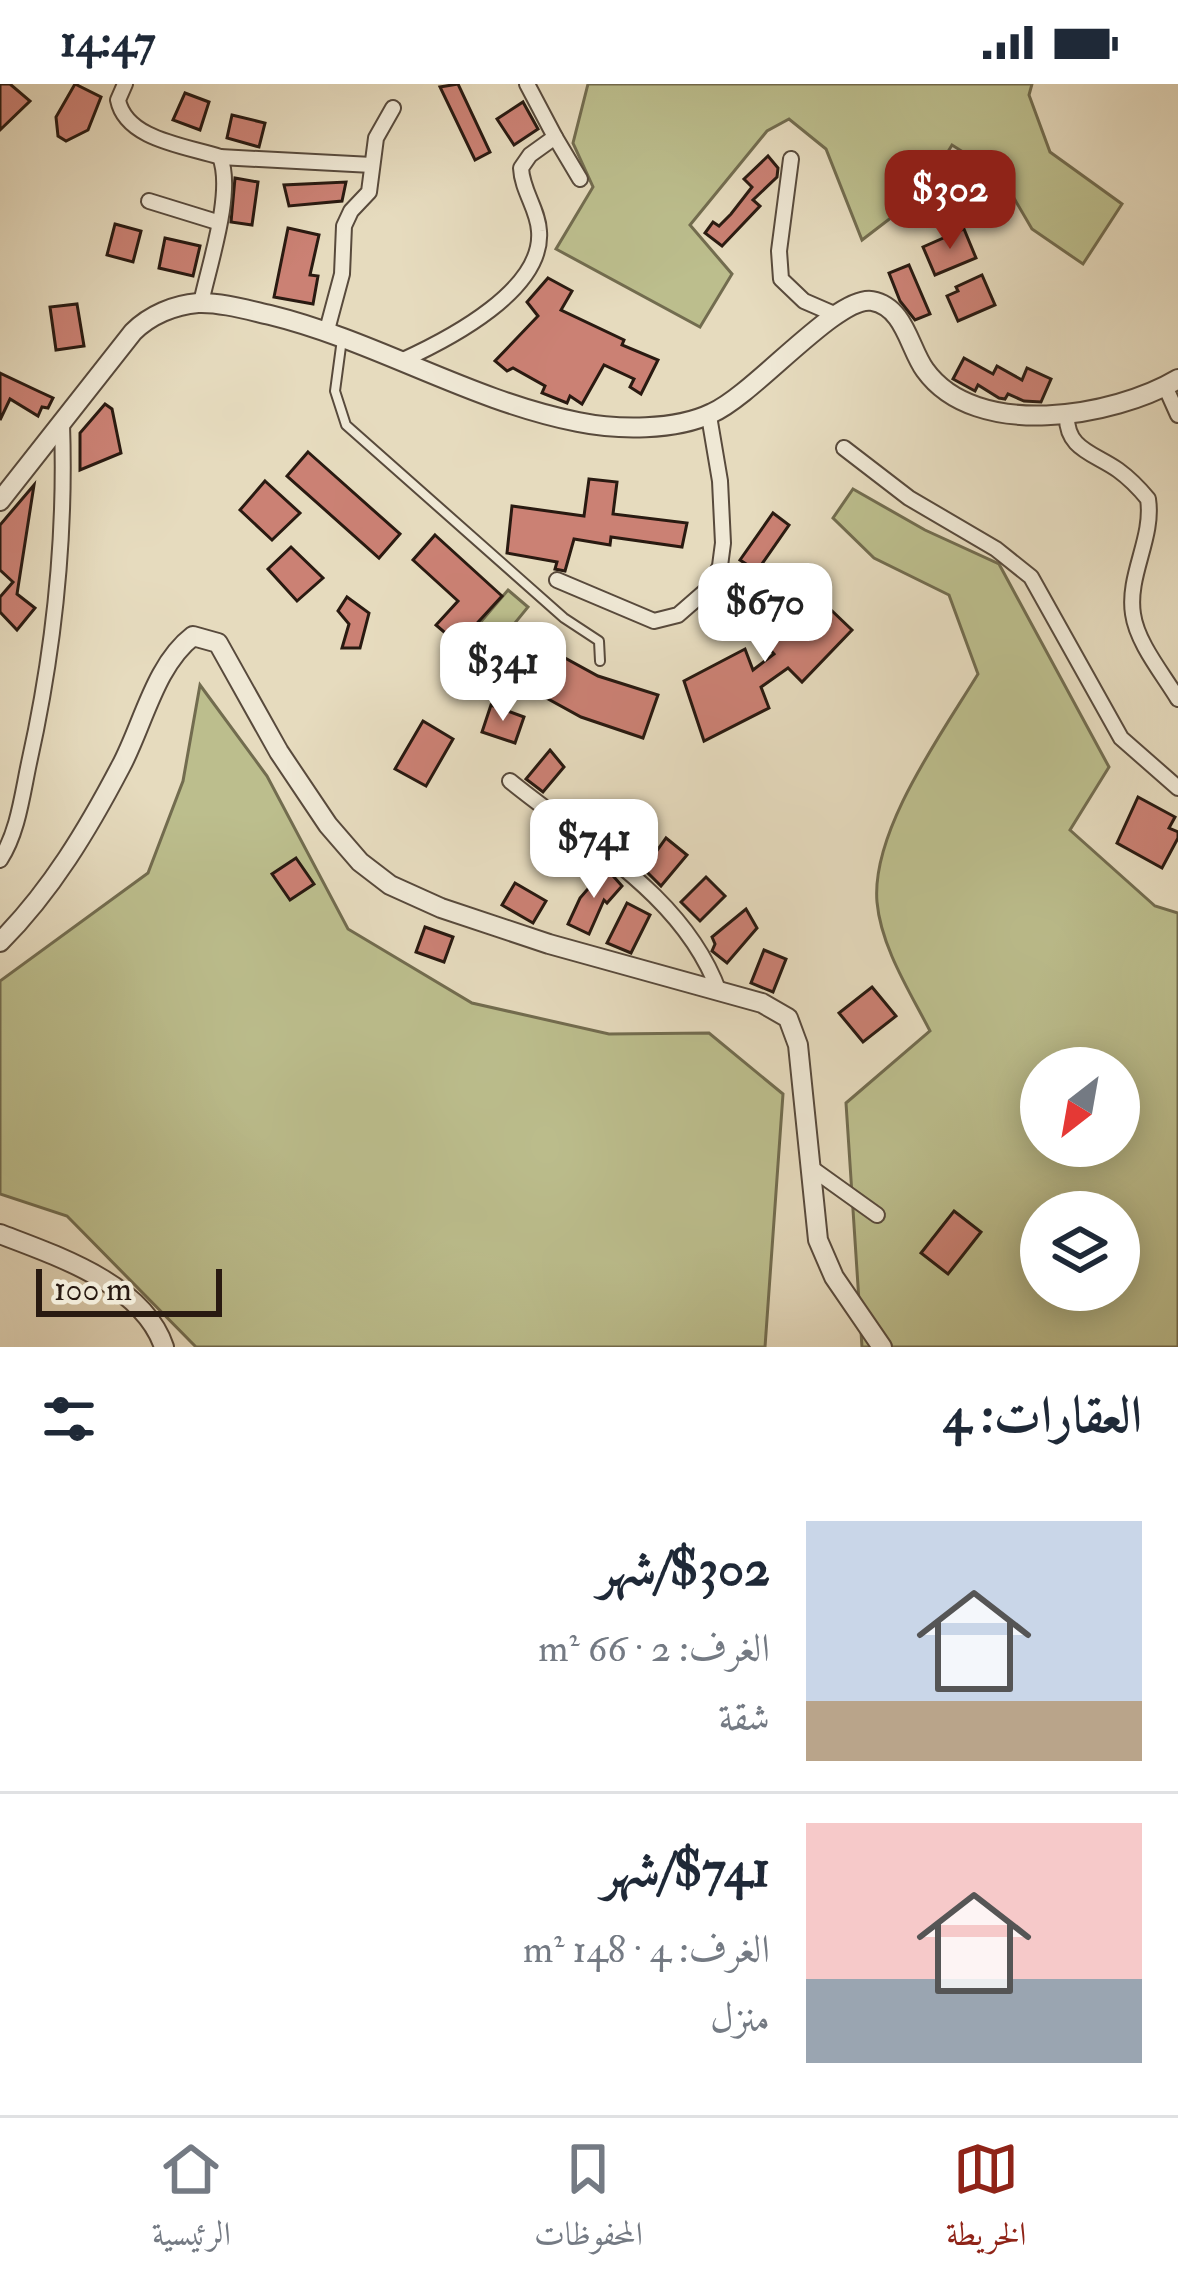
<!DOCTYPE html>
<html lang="ar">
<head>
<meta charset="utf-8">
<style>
	body { margin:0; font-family:"IM FELL Double Pica",Amiri,serif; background:#f6f6f7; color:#1f2937; direction:rtl; height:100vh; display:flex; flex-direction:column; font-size:45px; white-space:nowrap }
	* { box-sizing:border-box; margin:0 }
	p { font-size:39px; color:#747a83 }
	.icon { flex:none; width:66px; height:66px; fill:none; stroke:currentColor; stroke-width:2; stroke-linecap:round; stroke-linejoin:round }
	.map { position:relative; height:1263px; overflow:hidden; direction:ltr }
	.drawer { display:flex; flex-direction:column; background:#fff; flex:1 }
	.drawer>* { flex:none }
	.needle { width:78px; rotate:211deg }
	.buttons { position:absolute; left:1020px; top:963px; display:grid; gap:24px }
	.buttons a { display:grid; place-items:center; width:120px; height:120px; border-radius:50%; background:#fff; box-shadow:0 6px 30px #0003; font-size:60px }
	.scale { position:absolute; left:36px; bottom:30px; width:186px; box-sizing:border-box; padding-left:12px; border:6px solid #291a11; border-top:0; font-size:33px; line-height:42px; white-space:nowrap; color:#291a11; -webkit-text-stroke:9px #efe8d5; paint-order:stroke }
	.price { position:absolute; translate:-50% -102px; padding:0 27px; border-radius:24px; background:#fff; color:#222; font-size:39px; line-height:78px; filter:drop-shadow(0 3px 6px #0008) }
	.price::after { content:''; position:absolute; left:50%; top:72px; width:36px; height:27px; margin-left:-18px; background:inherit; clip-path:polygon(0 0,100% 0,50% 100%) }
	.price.selected { background:#8f2418; color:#fff }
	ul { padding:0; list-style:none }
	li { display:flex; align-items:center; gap:36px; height:300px; padding:0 36px }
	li+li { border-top:3px solid #e0e1e3 }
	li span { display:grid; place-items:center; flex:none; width:336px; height:240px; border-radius:0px; color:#555 }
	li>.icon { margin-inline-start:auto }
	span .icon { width:144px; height:144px; fill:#fffc; stroke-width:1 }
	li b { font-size:51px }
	h2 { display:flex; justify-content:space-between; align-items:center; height:144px; padding:0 36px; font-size:51px }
	.status { display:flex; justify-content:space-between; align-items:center; height:84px; padding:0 60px; background:#fff; direction:ltr }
	.status svg { height:33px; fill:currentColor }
	.menu { display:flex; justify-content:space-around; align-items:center; height:168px; border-top:3px solid #e0e1e3; background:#fff; font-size:33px; color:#747a83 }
	.menu a { display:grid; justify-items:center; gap:6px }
	.menu .selected { color:#8f2418 }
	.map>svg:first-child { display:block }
	.green { fill:#bcbe8d; stroke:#726c4f; stroke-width:3; fill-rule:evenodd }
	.building { fill:#cb8174; stroke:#291a11; stroke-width:3 }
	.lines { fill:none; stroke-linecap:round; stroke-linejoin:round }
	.service-casing { stroke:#584a3c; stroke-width:12 }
	.minor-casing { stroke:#584a3c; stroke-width:18 }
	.tertiary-casing { stroke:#584a3c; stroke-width:22 }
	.service { stroke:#efe8d5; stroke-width:8 }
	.minor { stroke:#efe8d5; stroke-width:14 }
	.tertiary { stroke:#efe8d5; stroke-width:18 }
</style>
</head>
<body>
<div class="status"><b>14:47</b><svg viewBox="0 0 49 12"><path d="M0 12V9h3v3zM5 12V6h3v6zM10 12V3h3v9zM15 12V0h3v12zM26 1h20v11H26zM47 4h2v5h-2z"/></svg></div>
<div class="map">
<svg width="1178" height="1263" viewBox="0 0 1178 1263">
	<rect width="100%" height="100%" fill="#e6dbbe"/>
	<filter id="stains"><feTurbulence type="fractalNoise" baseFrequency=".00167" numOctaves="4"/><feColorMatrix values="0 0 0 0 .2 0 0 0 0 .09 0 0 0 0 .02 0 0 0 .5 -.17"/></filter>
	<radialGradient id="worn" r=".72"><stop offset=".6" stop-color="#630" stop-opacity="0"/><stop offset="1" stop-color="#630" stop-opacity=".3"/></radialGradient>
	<!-- green -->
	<g class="green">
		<path d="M588 0H1032L1029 11 1050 68 1122 120 1083 180 1032 145 1001 92 952 61 922 110 862 156 826 65 789 35 767 47 690 141 732 190 700 243 556 165 593 103 573 59Z"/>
		<path d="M853 405 925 446 999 480 1109 683 1070 746 1155 822 1178 829V1263H862L846 1019 930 947C910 908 881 863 877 818 871 747 942 649 978 590L949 511 874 474 833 434ZM1041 984H1119V1062H1041ZM1041 1128H1119V1206H1041Z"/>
		<path d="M508 506 528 523 488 572 467 554Z"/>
		<path d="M200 601 267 692 348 845 472 919 609 950 709 949 783 1010 765 1263H196L67 1132 0 1110V897L148 789 183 697Z"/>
	</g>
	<!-- building -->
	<g class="building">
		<path d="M0 0H10L30 17 0 46Z"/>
		<path d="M75 0 101 13 88 46 66 57 58 52 56 33Z"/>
		<path d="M458 0 490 68 475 76 440 3Z"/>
		<path d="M185 9 209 18 200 46 173 36Z"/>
		<path d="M523 18 538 45 514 61 497 35Z"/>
		<path d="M232 31 265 39 259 63 227 54Z"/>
		<path d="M768 72 778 84 777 93 753 116 760 122 722 162 705 149 713 138 719 142 731 130 752 103 744 95Z"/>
		<path d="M235 94 258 98 252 141 231 138Z"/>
		<path d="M346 98 342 117 289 122 284 101Z"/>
		<path d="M115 140 141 147 133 178 107 171Z"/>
		<path d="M288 144 319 151 310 191 318 192 313 220 274 213Z"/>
		<path d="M964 145 976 174 935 191 923 163Z"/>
		<path d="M165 154 200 162 193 192 159 184Z"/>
		<path d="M909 181 930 230 915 236 900 217 889 189Z"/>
		<path d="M982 191 995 221 958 237 947 212 958 207 956 203Z"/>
		<path d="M548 194 572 207 561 226 624 256 622 261 658 276 641 310 630 303 634 295 604 281 582 320 570 312 567 319 542 309 545 302 513 284 507 287 495 277 538 232 527 218Z"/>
		<path d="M77 220 84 262 56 266 50 223Z"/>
		<path d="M964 274 993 290 997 282 1022 296 1027 284 1051 295 1041 318 1024 317 1008 310 1005 315 999 314 978 301 975 307 953 295Z"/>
		<path d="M0 289 38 307 53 314 48 324 42 323 38 332 10 315 0 336Z"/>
		<path d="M105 320 112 325 121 369 80 386V349Z"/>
		<path d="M308 368 400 450 379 474 287 392Z"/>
		<path d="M589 395 617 398 613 430 687 439 682 463 611 453 610 461 574 455 565 487 555 485 557 478 507 469 512 422 584 432Z"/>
		<path d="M265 397 300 429 272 456 240 426Z"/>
		<path d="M34 401 17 510 35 524 17 546 0 528V513L13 498 0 486V441Z"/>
		<path d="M773 429 789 441 757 487 740 476Z"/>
		<path d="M435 451 502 512 458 560 436 541 458 517 413 476Z"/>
		<path d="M291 463 323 494 297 517 268 485Z"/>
		<path d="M807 503 852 546 802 598 788 584 761 603 769 624 704 657 684 597 745 565 753 586 774 570 760 554Z"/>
		<path d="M347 513 369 529 360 564H342L349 540 338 527Z"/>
		<path d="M523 551 598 592 658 611 643 654 581 633 501 589Z"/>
		<path d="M491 621 524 633 515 659 482 648Z"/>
		<path d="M423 637 453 655 426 702 395 685Z"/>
		<path d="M550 666 564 683 543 708 526 695Z"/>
		<path d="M1138 713 1175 733 1169 744 1178 748V754L1162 784 1117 759Z"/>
		<path d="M666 754 687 771 661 802 644 785Z"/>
		<path d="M296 774 314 800 290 816 272 790Z"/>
		<path d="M606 784 622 802 607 819 604 816 589 850 568 840 580 814Z"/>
		<path d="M706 793 725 812 700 837 681 818Z"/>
		<path d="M515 799 546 817 533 839 502 821Z"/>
		<path d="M627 819 650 831 631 869 607 859Z"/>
		<path d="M746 825 757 844 727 879 712 867 715 860 712 853Z"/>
		<path d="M425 843 453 853 444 878 416 868Z"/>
		<path d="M764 866 786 875 773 908 751 899Z"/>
		<path d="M872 903 896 932 863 958 839 929Z"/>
		<path d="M954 1127 981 1148 948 1190 921 1169Z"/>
	</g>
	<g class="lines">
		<defs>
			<path id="service" d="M342 255 335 307 346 341 564 534 599 557 600 577"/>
			<g id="minor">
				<path d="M125 0 118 16C126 56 187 62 220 73 234 108 209 181 201 219"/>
				<path d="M555 53 580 95"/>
				<path d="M220 73 372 81"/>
				<path d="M791 75 779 167 781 195 804 217 834 230"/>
				<path d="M149 117 217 138"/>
				<path d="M327 246 342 190 344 142 351 127 369 108 376 54 393 24"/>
				<path d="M403 276C449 255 544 206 539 147 538 125 522 107 521 84L530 71 555 53 527 0"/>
				<path d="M1165 302 1178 331"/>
				<path d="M1067 330C1065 365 1094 369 1118 386 1129 394 1139 404 1148 415 1154 454 1127 491 1133 530 1137 559 1163 590 1178 615"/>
				<path d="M844 364 909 414 996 465 1031 493 1121 654 1178 704"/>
				<path d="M557 496 654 537 678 531 709 504 720 482 723 459 720 397 709 332"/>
				<path d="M510 697C586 759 684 811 719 908"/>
				<path d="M0 776C18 748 22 712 29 679 54 567 66 455 62 340"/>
				<path d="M810 1083 877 1131"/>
			</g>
			<g id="tertiary">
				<path d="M0 417 133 248C150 231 174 221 198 219 220 218 248 226 270 231 376 257 471 317 578 338 617 346 675 347 712 329 755 310 837 211 872 217 905 223 909 264 925 286 976 357 1114 333 1178 295"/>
				<path d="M0 858C51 807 88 745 121 682 143 641 155 581 193 552L218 559 279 668 328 741 360 778 390 801 441 824 549 860 762 919 788 934 798 961 818 1156 834 1193 882 1263"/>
				<path d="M0 1150C57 1172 143 1200 164 1263"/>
			</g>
		</defs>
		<!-- service casing -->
		<use href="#service" class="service-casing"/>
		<!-- minor casing -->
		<use href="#minor" class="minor-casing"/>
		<!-- tertiary casing -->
		<use href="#tertiary" class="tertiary-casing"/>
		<!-- service -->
		<use href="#service" class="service"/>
		<!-- minor -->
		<use href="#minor" class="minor"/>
		<!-- tertiary -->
		<use href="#tertiary" class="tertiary"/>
	</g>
	<rect width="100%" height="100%" filter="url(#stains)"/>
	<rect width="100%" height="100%" fill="url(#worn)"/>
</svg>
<div class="buttons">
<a><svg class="needle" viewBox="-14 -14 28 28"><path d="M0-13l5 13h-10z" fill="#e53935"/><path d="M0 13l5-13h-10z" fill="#747a83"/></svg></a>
<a><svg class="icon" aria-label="layers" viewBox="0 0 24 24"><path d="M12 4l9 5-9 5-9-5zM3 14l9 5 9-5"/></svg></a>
</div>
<div class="scale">100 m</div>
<b class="price selected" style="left:950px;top:168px">$302</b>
<b class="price" style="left:765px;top:581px">$670</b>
<b class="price" style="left:503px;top:640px">$341</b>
<b class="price" style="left:594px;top:817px">$741</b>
</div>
<section class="drawer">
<h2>العقارات: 4<svg class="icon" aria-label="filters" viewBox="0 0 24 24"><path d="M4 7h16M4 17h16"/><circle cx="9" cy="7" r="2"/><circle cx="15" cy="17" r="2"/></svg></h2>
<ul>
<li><span style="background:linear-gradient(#c9d6e8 75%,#b9a48a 0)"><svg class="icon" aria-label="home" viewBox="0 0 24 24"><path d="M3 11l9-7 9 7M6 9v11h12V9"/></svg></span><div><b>$302/شهر</b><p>الغرف: 2 · 66 m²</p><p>شقة</p></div></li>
<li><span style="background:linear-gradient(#f6c9c9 65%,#9aa5b1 0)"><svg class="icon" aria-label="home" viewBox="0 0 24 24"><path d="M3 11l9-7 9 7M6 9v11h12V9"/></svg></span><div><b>$741/شهر</b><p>الغرف: 4 · 148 m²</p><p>منزل</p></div></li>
</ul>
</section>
<nav class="menu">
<a class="selected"><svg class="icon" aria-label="map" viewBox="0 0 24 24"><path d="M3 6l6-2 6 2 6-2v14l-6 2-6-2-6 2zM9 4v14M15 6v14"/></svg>الخريطة</a>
<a><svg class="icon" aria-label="saved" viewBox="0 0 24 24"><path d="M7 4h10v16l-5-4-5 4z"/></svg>المحفوظات</a>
<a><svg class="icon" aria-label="home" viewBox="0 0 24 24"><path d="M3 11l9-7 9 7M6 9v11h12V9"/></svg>الرئيسية</a>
</nav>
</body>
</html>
